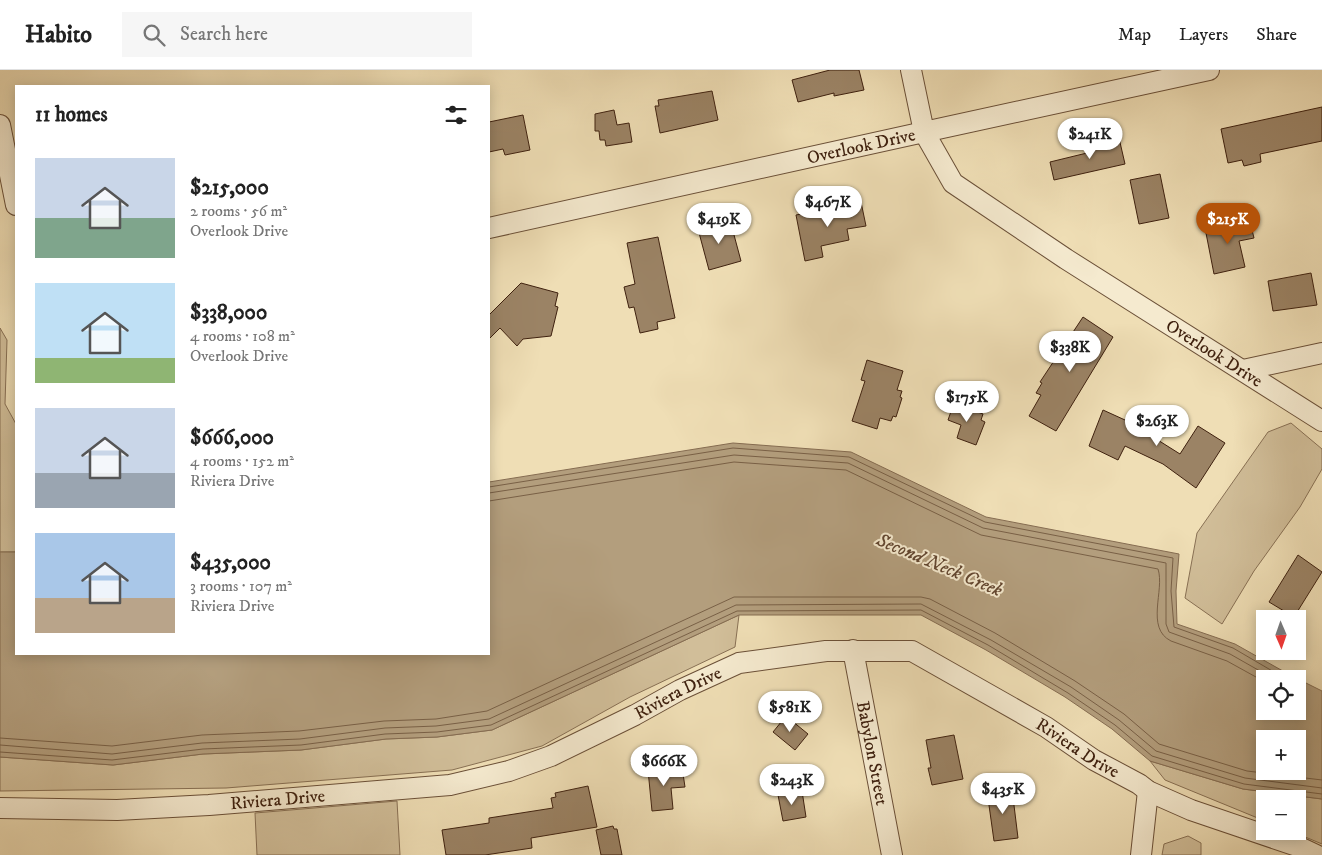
<!DOCTYPE html>
<html lang="en">
<head>
<meta charset="utf-8">
<style>
	body { margin:0; font-family:"IM FELL DW Pica",serif; background:#f6f6f6; color:#222; height:100vh; display:flex; flex-direction:column; font-size:19px; white-space:nowrap }
	* { box-sizing:border-box; margin:0 }
	p { font-size:16px; color:#767676 }
	.icon { flex:none; width:28px; height:28px; fill:none; stroke:currentColor; stroke-width:2; stroke-linecap:round; stroke-linejoin:round }
	.map { position:relative; flex:1; overflow:hidden }
	.details { position:absolute; left:15px; top:15px; width:475px; height:570px; display:flex; flex-direction:column; background:#fff; border-radius:0px; box-shadow:0 2px 12px #0003 }
	.details>* { flex:none }
	.needle { width:32px; rotate:178deg }
	.fabs { position:absolute; left:1256px; top:540px; display:grid; gap:10px }
	.fabs a { display:grid; place-items:center; width:50px; height:50px; border-radius:0px; background:#fff; box-shadow:0 2px 12px #0003; font-size:25px }
	.price { position:absolute; translate:-50% -42px; padding:0 11px; border-radius:18px; background:#fff; color:#222; font-size:16px; line-height:32px; filter:drop-shadow(0 1px 2px #0008) }
	.price::after { content:''; position:absolute; left:50%; top:30px; width:15px; height:11px; margin-left:-8px; background:inherit; clip-path:polygon(0 0,100% 0,50% 100%) }
	.price.active { background:#b45309; color:#fff }
	ul { padding:0; list-style:none }
	li { display:flex; align-items:center; gap:15px; height:125px; padding:0 20px }
	li span { display:grid; place-items:center; flex:none; width:140px; height:100px; border-radius:0px; color:#555 }
	li>.icon { margin-inline-start:auto }
	span .icon { width:60px; height:60px; fill:#fffc; stroke-width:1 }
	li b { font-size:21px }
	h2 { display:flex; justify-content:space-between; align-items:center; height:60px; padding:0 20px; font-size:21px }
	header { display:flex; align-items:center; gap:30px; box-sizing:border-box; height:70px; padding:0 25px; background:#fff; border-bottom:1px solid #e0e0e0 }
	header strong { font-size:24px }
	nav { display:flex; gap:28px; margin-inline-start:auto; font-size:18px }
	.search { width:350px; height:45px; background:#f6f6f6; display:flex; align-items:center; gap:12px; box-sizing:border-box; padding:0 18px; border-radius:0px; color:#767676; font-size:19px }
	.map>svg:first-child { display:block }
	.green { fill:#d1be99; stroke:#887054 }
	.water { fill:#b39e7d; stroke:#856c51; fill-rule:evenodd }
	.lines { fill:none; stroke-linecap:round; stroke-linejoin:round }
	.shore { stroke:#796046; stroke-width:1 }
	.building { fill:#9b8365; stroke:#3f210f }
	.street-casing { stroke:#6b5038; stroke-width:22 }
	.street { stroke:#f5eacf; stroke-width:20 }
	.labels { text-anchor:middle; stroke-width:4; stroke-linejoin:round; paint-order:stroke }
	.street-label { font-size:18px; fill:#3f210f; stroke:#f5eacf }
	.water-label { font-size:19px; font-style:italic; fill:#624630; stroke:#f5eacf }
</style>
</head>
<body>
<header>
<strong>Habito</strong>
<div class="search"><svg class="icon" aria-label="search" viewBox="0 0 24 24"><circle cx="10" cy="10" r="6"/><path d="M15 15l6 6"/></svg>Search here</div>
<nav><a>Map</a><a>Layers</a><a>Share</a></nav>
</header>
<div class="map">
<svg width="1322" height="785" viewBox="0 0 1322 785">
	<rect width="100%" height="100%" fill="#efdeb5"/>
	<filter id="stains"><feTurbulence type="fractalNoise" baseFrequency=".004" numOctaves="4"/><feColorMatrix values="0 0 0 0 .2 0 0 0 0 .09 0 0 0 0 .02 0 0 0 .5 -.17"/></filter>
	<radialGradient id="worn" r=".72"><stop offset=".6" stop-color="#630" stop-opacity="0"/><stop offset="1" stop-color="#630" stop-opacity=".3"/></radialGradient>
	<!-- green -->
	<g class="green">
		<path d="M0 258 7 270 5 334 16 354V482H0Z"/>
		<path d="M1291 353 1322 379V399L1300 437 1254 501 1222 554 1185 528 1197 463 1268 362Z"/>
		<path d="M739 545 735 577 630 627 542 676 452 700 226 718 0 721V687L113 695 203 684 301 680 386 669 437 667 492 660Z"/>
		<path d="M1150 691 1243 719 1322 729V774L1291 761H1298V729H1265V751L1165 710Z"/>
		<path d="M397 731 400 785H257L255 743Z"/>
		<path d="M1188 766 1201 773V785H1162L1164 774Z"/>
	</g>
	<!-- water -->
	<path class="water" d="M733 373 851 382 986 447 1179 484 1176 521 1177 554 1235 574 1297 609H1265V641H1298V609L1322 621V729L1243 719 1150 691 1112 659 1065 627 986 580 921 545H739L492 660 437 667 386 669 301 680 203 684 113 695 0 687V482H16V584H489V412ZM1265 669H1298V701H1265Z"/>
	<g class="lines">
		<!-- shore -->
		<g class="shore">
			<path d="M489 417 733 378 849 387 985 452 1173 488 1171 521 1174 557 1233 578 1286 609"/>
			<path d="M489 423 734 385 848 393 983 458 1166 493V554L1169 562 1230 584 1274 609"/>
			<path d="M489 431 734 392 846 400 981 465 1158 499C1165 520 1145 558 1171 571L1227 591 1265 612"/>
			<path d="M0 668 112 676 202 665 299 661 384 651 436 649 487 641 734 527H921L930 529 995 563 1075 611 1124 644 1159 674 1247 701 1322 710"/>
			<path d="M0 675 112 684 202 673 300 669 385 658 436 656 489 649 736 535 921 534 991 570 1071 617 1119 650 1156 681 1245 708 1322 718"/>
			<path d="M0 682 112 690 203 679 301 675 385 664 437 662 491 655 737 541 921 540 988 575 1068 623 1115 655 1152 686 1244 714 1322 724"/>
		</g>
	</g>
	<!-- building -->
	<g class="building">
		<path d="M830 0H859L864 20 834 26V23L798 32 792 10Z"/>
		<path d="M712 21 718 50 660 63 655 36H659L658 30Z"/>
		<path d="M1322 37V71L1260 84 1261 92 1244 96 1242 90 1228 93 1221 59Z"/>
		<path d="M614 40 617 55 629 53 632 72 606 76 605 70H600L599 61H595V44Z"/>
		<path d="M523 45 530 80 505 85 503 79 489 82V52Z"/>
		<path d="M1119 68 1125 94 1054 110 1050 92 1091 82 1089 75Z"/>
		<path d="M1160 104 1169 148 1139 154 1130 110Z"/>
		<path d="M861 132 866 156 847 159 849 170 821 176 823 187 805 191 796 145Z"/>
		<path d="M730 150 741 191 709 200 698 159Z"/>
		<path d="M1236 151 1237 155 1250 152 1254 168 1239 171 1245 197 1214 204 1205 158Z"/>
		<path d="M658 167 675 248 657 252 658 259 640 263 634 237 629 238 624 217 635 214 627 173Z"/>
		<path d="M1311 203 1317 235 1273 241 1268 211Z"/>
		<path d="M521 213 558 223 555 236 558 237 551 266 523 269 517 276 500 258 489 269V245Z"/>
		<path d="M1083 247 1113 267 1056 361 1029 346 1041 325 1036 323 1042 313 1040 312Z"/>
		<path d="M867 290 903 301 897 320 902 321 900 327 902 328 896 347 893 346 891 351 880 348 877 359 852 351 865 311 861 310Z"/>
		<path d="M954 333 983 344 981 350 985 352 976 375 957 368 961 355 948 350Z"/>
		<path d="M1103 340 1136 355 1137 353 1155 362 1153 367 1180 384 1198 356 1225 373 1196 418 1163 394 1125 376 1118 390 1089 376Z"/>
		<path d="M1298 485 1322 502 1294 547 1269 532Z"/>
		<path d="M786 646 808 664 795 680 773 662Z"/>
		<path d="M954 665 963 709 932 715 928 698H931L926 670Z"/>
		<path d="M682 697 685 717 671 718 673 739 652 741 648 700Z"/>
		<path d="M588 716 597 757 531 768 532 778 485 785H446L442 760 489 753V748L553 738 551 728 556 727 555 723Z"/>
		<path d="M1012 719 1018 768 994 771 987 721Z"/>
		<path d="M802 721 806 747 783 751 778 725Z"/>
		<path d="M613 756 614 759H617L622 785H601L596 760Z"/>
	</g>
	<g class="lines">
		<defs>
			<g id="street">
				<path d="M911 0 924 62 1209 0"/>
				<path d="M0 55 16 135"/>
				<path id="s1" d="M489 158 924 62 953 113 1066 189 1322 351"/>
				<path d="M1243 300 1322 283"/>
				<path id="s2" d="M853 580 892 785"/>
				<path id="s3" d="M0 738 117 740 209 735 450 715 509 701 551 686 635 645 680 620 739 593 826 581H912L1046 657 1094 690 1139 714 1148 721 1191 740 1297 776 1316 785"/>
				<path d="M1141 785 1148 721"/>
			</g>
		</defs>
		<!-- street casing -->
		<use href="#street" class="street-casing"/>
		<!-- street -->
		<use href="#street" class="street"/>
	</g>
	<g class="labels">
		<!-- street labels -->
		<g class="street-label">
			<text dy="6" stroke="none"><textPath href="#s1" startOffset="381">Overlook Drive</textPath></text>
			<text dy="6" stroke="none"><textPath href="#s1" startOffset="816">Overlook Drive</textPath></text>
			<text dy="6" stroke="none"><textPath href="#s3" startOffset="698">Riviera Drive</textPath></text>
			<text dy="6" stroke="none"><textPath href="#s3" startOffset="1132">Riviera Drive</textPath></text>
			<text dy="6" stroke="none"><textPath href="#s2" startOffset="105">Babylon Street</textPath></text>
			<text dy="6" stroke="none"><textPath href="#s3" startOffset="278">Riviera Drive</textPath></text>
		</g>
		<!-- water labels -->
		<g class="water-label">
			<text transform="translate(940 494) rotate(23)" y="7">Second Neck Creek</text>
		</g>
	</g>
	<rect width="100%" height="100%" filter="url(#stains)"/>
	<rect width="100%" height="100%" fill="url(#worn)"/>
</svg>
<div class="fabs">
<a><svg class="needle" viewBox="-14 -14 28 28"><path d="M0-13l5 13h-10z" fill="#e53935"/><path d="M0 13l5-13h-10z" fill="#767676"/></svg></a>
<a><svg class="icon" aria-label="locate" viewBox="0 0 24 24"><circle cx="12" cy="12" r="6"/><path d="M12 2v4M12 18v4M2 12h4M18 12h4"/></svg></a>
<a>+</a>
<a>−</a>
</div>
<b class="price" style="left:1090px;top:90px">$241K</b>
<b class="price" style="left:828px;top:158px">$467K</b>
<b class="price" style="left:719px;top:175px">$419K</b>
<b class="price active" style="left:1228px;top:175px">$215K</b>
<b class="price" style="left:1070px;top:303px">$338K</b>
<b class="price" style="left:967px;top:353px">$175K</b>
<b class="price" style="left:1157px;top:377px">$263K</b>
<b class="price" style="left:790px;top:663px">$581K</b>
<b class="price" style="left:664px;top:717px">$666K</b>
<b class="price" style="left:792px;top:736px">$243K</b>
<b class="price" style="left:1003px;top:745px">$435K</b>
<section class="details">
<h2>11 homes<svg class="icon" aria-label="filters" viewBox="0 0 24 24"><path d="M4 7h16M4 17h16"/><circle cx="9" cy="7" r="2"/><circle cx="15" cy="17" r="2"/></svg></h2>
<ul>
<li><span style="background:linear-gradient(#c9d6e8 60%,#7fa58c 0)"><svg class="icon" aria-label="home" viewBox="0 0 24 24"><path d="M3 11l9-7 9 7M6 9v11h12V9"/></svg></span><div><b>$215,000</b><p>2 rooms · 56 m²</p><p>Overlook Drive</p></div></li>
<li><span style="background:linear-gradient(#bfe0f5 75%,#8fb573 0)"><svg class="icon" aria-label="home" viewBox="0 0 24 24"><path d="M3 11l9-7 9 7M6 9v11h12V9"/></svg></span><div><b>$338,000</b><p>4 rooms · 108 m²</p><p>Overlook Drive</p></div></li>
<li><span style="background:linear-gradient(#c9d6e8 65%,#9aa5b1 0)"><svg class="icon" aria-label="home" viewBox="0 0 24 24"><path d="M3 11l9-7 9 7M6 9v11h12V9"/></svg></span><div><b>$666,000</b><p>4 rooms · 152 m²</p><p>Riviera Drive</p></div></li>
<li><span style="background:linear-gradient(#a9c7e8 65%,#b9a48a 0)"><svg class="icon" aria-label="home" viewBox="0 0 24 24"><path d="M3 11l9-7 9 7M6 9v11h12V9"/></svg></span><div><b>$435,000</b><p>3 rooms · 107 m²</p><p>Riviera Drive</p></div></li>
</ul>
</section>
</div>
</body>
</html>
